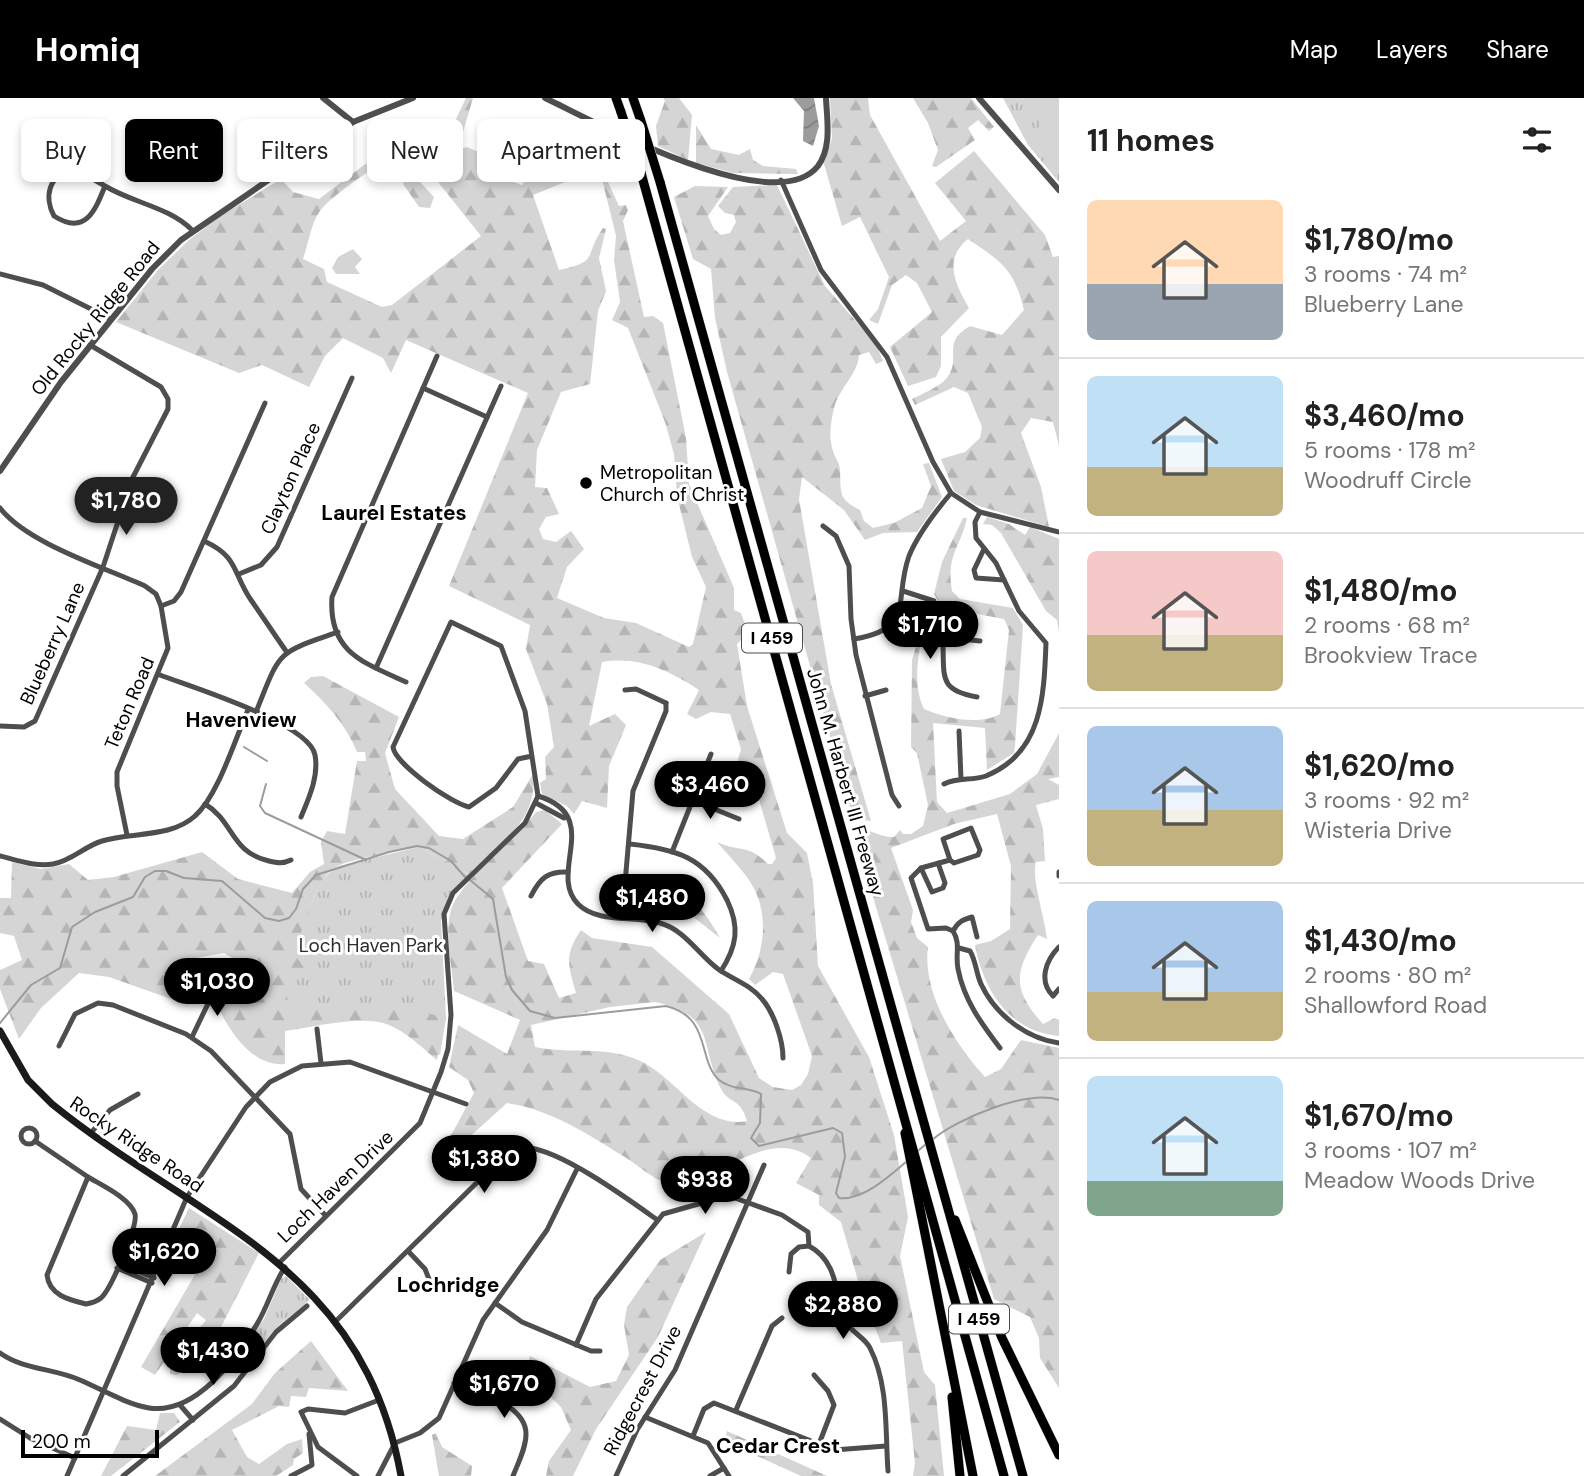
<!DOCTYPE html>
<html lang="en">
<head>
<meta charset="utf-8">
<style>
	body { margin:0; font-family:"DM Sans",sans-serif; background:#f6f6f6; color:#222; height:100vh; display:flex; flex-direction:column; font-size:26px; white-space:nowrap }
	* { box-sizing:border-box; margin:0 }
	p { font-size:23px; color:#767676 }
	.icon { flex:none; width:38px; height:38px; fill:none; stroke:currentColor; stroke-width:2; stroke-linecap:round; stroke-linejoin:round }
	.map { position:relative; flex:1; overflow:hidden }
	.drawer { display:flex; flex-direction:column; background:#fff; width:525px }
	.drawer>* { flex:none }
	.top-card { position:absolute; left:21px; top:21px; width:665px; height:63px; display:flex; gap:14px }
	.scale { position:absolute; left:21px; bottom:18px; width:138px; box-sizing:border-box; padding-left:7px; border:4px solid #000; border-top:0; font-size:19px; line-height:24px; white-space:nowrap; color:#000; -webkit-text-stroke:5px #fff; paint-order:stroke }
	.price { position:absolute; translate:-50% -60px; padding:0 16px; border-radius:24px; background:#000; color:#fff; font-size:23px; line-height:46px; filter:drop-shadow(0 2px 4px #0008) }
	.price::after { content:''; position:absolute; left:50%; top:42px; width:21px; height:16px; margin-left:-10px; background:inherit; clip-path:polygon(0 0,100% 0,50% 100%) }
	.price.on { background:#222; color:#fff }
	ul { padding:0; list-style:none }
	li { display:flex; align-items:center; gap:21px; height:175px; padding:0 28px }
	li+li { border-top:2px solid #e0e0e0 }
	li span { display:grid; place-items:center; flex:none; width:196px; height:140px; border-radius:10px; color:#555 }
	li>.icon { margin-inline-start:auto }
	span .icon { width:84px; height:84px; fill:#fffc; stroke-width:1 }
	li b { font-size:30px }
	h2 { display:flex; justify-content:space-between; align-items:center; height:84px; padding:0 28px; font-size:30px }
	.pill { padding:0 24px; border-radius:10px; background:#fff; box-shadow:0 4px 10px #0003; font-size:24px; line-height:63px }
	.pill.on { background:#000; color:#fff }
	header { display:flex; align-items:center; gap:42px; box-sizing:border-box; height:98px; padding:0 35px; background:#000; color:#fff }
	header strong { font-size:33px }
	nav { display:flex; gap:38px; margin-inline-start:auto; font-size:24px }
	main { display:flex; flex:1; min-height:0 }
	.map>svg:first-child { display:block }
	.grass { fill:url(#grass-tufts) }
	.forest { fill:url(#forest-firs); fill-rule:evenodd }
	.pitch { fill:#d5d5d5 }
	.water { fill:url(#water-waves) }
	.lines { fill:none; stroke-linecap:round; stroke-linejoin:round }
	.stream { stroke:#9c9c9c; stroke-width:2 }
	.motorway-casing { stroke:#dbdbdb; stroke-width:10 }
	.minor { stroke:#4e4e4e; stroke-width:5 }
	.tertiary { stroke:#4e4e4e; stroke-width:6 }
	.secondary { stroke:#1b1b1b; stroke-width:7 }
	.motorway { stroke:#000; stroke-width:9 }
	.motorway-bridge-casing { stroke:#dbdbdb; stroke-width:10; stroke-linecap:butt }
	.motorway-bridge { stroke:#000; stroke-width:9 }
	.poi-dot { fill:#000; stroke:#fff; stroke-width:2.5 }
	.labels { text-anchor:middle; stroke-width:6; stroke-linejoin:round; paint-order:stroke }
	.shield { fill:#fff; stroke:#4c4c4c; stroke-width:2 }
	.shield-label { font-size:18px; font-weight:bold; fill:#000 }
	.street-label { font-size:19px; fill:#000; stroke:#fff }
	.poi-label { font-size:19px; fill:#000; stroke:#fff; text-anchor:start }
	.park-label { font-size:19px; fill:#2c2c2c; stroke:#fff }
	.neighbourhood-label { font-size:21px; font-weight:bold; fill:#000; stroke:#fff }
</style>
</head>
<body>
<header>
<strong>Homiq</strong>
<nav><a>Map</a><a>Layers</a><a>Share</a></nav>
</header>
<main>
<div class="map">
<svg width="1059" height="1378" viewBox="0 0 1059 1378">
	<defs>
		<pattern id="grass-tufts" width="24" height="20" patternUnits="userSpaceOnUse" patternTransform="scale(1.75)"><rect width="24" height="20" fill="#d5d5d5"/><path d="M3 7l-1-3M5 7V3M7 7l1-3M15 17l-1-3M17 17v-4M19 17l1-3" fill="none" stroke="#b5b5b5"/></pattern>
		<pattern id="forest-firs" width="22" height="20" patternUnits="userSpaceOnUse" patternTransform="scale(1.75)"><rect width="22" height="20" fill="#d5d5d5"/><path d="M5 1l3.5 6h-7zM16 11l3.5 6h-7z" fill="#b5b5b5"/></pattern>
		<pattern id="water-waves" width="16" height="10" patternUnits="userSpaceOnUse" patternTransform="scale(1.75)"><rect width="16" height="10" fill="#9c9c9c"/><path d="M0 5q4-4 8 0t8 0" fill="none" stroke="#7d7d7d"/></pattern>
	</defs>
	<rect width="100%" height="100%" fill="#fff"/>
	<!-- grass -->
	<g class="grass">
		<path d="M1003 0H1059V84L1028 47Z"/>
		<path d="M353 151 362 161 355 169 360 176H336L332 170 338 159Z"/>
		<path d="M419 749 469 776C456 790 445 804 441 823L446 920 440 957 391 923 281 919 288 857 321 784 335 769Z"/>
		<path d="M286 1178 310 1202 274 1232 260 1249 249 1239 264 1221 281 1181Z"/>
	</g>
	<!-- forest -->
	<g class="forest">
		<path d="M466 0H473L463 34 457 43 417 54 413 45 414 28 447 40Z"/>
		<path d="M663 0H679L692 17 688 62 658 48 656 28 665 3Z"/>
		<path d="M830 0H868L870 17 940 143 966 123 935 85 974 53 1045 137 1053 159 1059 158V348L1053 324 1031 320 1021 335 1041 389 1049 429 976 407 954 393 941 361 965 354 980 340 982 329 968 295 954 289 915 307 912 301C922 296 939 289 946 281 963 261 940 245 970 228L1002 237 1024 212C1014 171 1002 164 968 141 943 161 955 186 969 210L941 239V268L936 279 908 288 890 249 932 214 917 185 906 177 892 187 878 226 869 222 878 211 889 179 860 119 842 128 824 66 832 40Z"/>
		<path d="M913 0H971L994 29 989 33 978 22 968 30 975 42 936 69 932 68 938 52 928 25Z"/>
		<path d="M380 27 396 36 400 49 398 60C381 62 330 99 320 113 311 125 308 147 303 161L324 171 327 184 382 209 392 207 481 138 427 70 428 62 467 49 515 70 511 83 522 87 530 73 543 77 550 66 545 47 550 44 570 75V82L533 97 559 172C601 163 583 158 603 130L606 131 599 160 606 193 598 213 590 286 561 294 537 352 535 389 547 390 559 416 546 419 539 431 543 441 556 444 571 433 584 451 567 469 557 500 604 520 636 525 689 549 693 546 706 489 692 459 677 398 674 356 665 324 628 230 612 222 620 204 614 162 616 138 603 85 602 42 606 36 618 38 631 72 607 82 619 108 626 107 628 112 623 123 644 219 653 218 663 225 686 340 689 386 734 490V512L741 515 748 535 737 546 747 608 787 735 807 755 813 785 818 868 869 959 894 1037 908 1119 900 1158 924 1274 935 1287 944 1378H913L915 1365 902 1243 881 1245 861 1193 841 1124 819 1107V1097L796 1085 811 1060C766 1027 716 1087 669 1085 656 1084 639 1068 628 1061 591 1038 551 1011 507 1005L456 1051 449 1041 474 995 468 982 449 969 458 927 507 956 520 922 454 893C452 868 444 836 451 812 458 786 517 739 536 714L545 712 562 726 502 790 528 863 544 866 559 900 576 895C568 867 564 857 581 832L592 840 652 849 729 916 759 980 773 989 792 992 801 987 808 976 812 958 783 876 773 874 755 887 749 881C763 857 768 824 757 797 750 778 730 760 717 744 741 755 747 745 768 766H772L776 760 758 698 742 692 733 680 741 651 730 616 711 614 696 621 687 616 699 592C668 572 639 558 602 564L589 628 615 616 626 627 609 668 607 710 582 703 574 716 567 708 542 696 540 685 546 681 545 659 554 649 547 606 526 551 530 527 449 488 528 295 406 242 391 275 383 260 343 240 325 258 309 289 262 267 239 275 116 224 158 172 189 142 219 119 281 81 293 94 319 101 364 67 384 57 390 44ZM655 904C717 917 699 947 721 991 729 1006 740 999 747 1023 705 1031 678 984 646 966 611 946 573 957 535 949L531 927 610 909Z"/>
		<path d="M696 27 711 51 739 57 750 51 753 62 763 68 796 71 798 76 733 75 696 65Z"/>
		<path d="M409 72 434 99 430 110 419 109 403 86Z"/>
		<path d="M777 87 825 188 876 246 883 263 876 266 869 254 859 257C858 276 839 290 834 310 831 324 828 338 833 353 835 360 840 365 840 373 841 395 838 401 860 412L864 423 873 430 894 425 922 410 931 388 923 366 929 365 942 399 917 434 883 435 865 442 844 412 802 379 799 401 831 586 871 723 853 720 727 274 715 220 711 171 693 161 674 99 695 88 728 89 708 118 714 131 721 137 730 135 736 124 734 117 725 115 718 108 733 89Z"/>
		<path d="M987 419 1009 426 1025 437 1030 429 1059 441V534L1057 522 1046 513 1001 435 992 427 983 426Z"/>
		<path d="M963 420H967C960 451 946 456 952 493L960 501 1013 510 1023 527 1015 648 1014 655 987 672 985 630 933 625 937 704 947 715 1010 696 1037 676 1059 635V679L1048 681 1059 687V701L1036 707 1043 731 1045 763 1036 764C1031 780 1045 820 1047 841L1038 837C1013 875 1013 892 1043 926L1055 920 1059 922V938C1009 934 983 891 975 847L991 843 1010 831 1011 768 997 716 954 726 891 750 913 812 911 824 917 840 928 849C922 895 955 946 985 979L1001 971 1021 942 1059 950V1290L1040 1260 1039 1240 1030 1219 994 1201 861 759 856 730C870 731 882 740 894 739L900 732 903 736H911L923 728 928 707 917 655 911 649 912 562 929 505 931 507C922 538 909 580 924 611 945 620 979 628 1000 616L1009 532 1004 521 972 515 969 511 941 509 934 496 942 464Z"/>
		<path d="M323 578 399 619 385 655 395 691 439 738 463 741 513 709 533 676C539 722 499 747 469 776L419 749C400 753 348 761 334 770 316 782 298 838 296 859L311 877 289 873 285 902 305 909 391 906 446 920 437 962C421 949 404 931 383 925 357 918 312 929 285 933V966C251 969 228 931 215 903L222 894H239L247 890 245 868 224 855 184 862V885L177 903 109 879 79 875 41 910 19 941 0 891V872L22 862 14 838 0 835V800H11L12 764 41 771 69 766 88 782 114 779 202 754 238 781 292 795 310 774 324 766 321 744 327 733 345 736 357 663H366L365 654H357C345 625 327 606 304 585L311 579Z"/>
		<path d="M651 779C684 789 704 810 720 840L687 814 647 799Z"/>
		<path d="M189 1110 259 1155 221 1229 177 1277 170 1276V1269L206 1222 197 1215 155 1277 141 1269 200 1168 210 1143 179 1131Z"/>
		<path d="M706 1134 658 1239 596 1331 573 1378H546L549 1363 571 1332 561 1309 526 1276 530 1258 590 1289 616 1283 629 1257 624 1227 627 1209 660 1162Z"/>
		<path d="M311 1243 348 1293 309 1290 306 1299 291 1298 289 1309 279 1308 232 1332 247 1359 259 1366 287 1346 302 1341 303 1355 294 1361 293 1367 276 1378H155L252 1306 275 1275Z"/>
		<path d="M160 1315H174L180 1324 111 1378H101L127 1328 156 1332Z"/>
		<path d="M727 1333 827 1378H801L724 1343Z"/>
		<path d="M436 1335 442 1349 472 1368 471 1378H439L432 1337Z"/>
	</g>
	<!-- pitch -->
	<path class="pitch" d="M1045 0H1059V68C1041 48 1036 26 1045 0Z"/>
	<!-- water -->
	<path class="water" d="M793 0H814L819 28 813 48 803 43 804 13Z"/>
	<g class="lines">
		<!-- stream -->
		<g class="stream">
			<path d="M244 649 267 663"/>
			<path d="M266 686 260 708 265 715 366 762"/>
			<path d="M470 782 493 801 506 879 512 892 530 913 555 920 666 908C712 919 697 962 719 982 731 992 749 989 761 996L760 1025 751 1040 759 1048 833 1030 842 1035 845 1059 836 1095 839 1100C862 1103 890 1078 906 1064"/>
			<path d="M0 925 31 887 60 870 72 829 95 814 133 799 145 779 155 773H166L184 780 222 783 265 820 279 823 289 820 296 811 303 791 316 777 389 754 417 748 429 750 451 763 465 779"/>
			<path d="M932 1042C956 1021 1028 991 1059 1002"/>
			<path d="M918 1053 927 1045"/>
		</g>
		<defs>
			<g id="motorway">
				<path d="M616 0 621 14"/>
				<path d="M633 0 641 23"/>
				<path d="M641 75 1004 1378"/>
				<path d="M660 84 1023 1378"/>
				<path d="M905 1035 973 1378"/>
				<path d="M955 1122 1002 1240 1059 1357"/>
				<path d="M952 1299 960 1378"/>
			</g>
		</defs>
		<!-- motorway casing -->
		<use href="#motorway" class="motorway-casing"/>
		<!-- minor -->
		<g class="minor">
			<path d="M781 82 821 172 887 259 933 364 951 395 980 414 1059 434"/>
			<path d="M105 88C96 83 85 75 74 75 48 74 44 100 54 118 85 138 95 113 105 88 133 105 169 109 192 132"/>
			<path d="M0 176 43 187 111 221"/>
			<path d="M423 290 487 319"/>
			<path d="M0 410C27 445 103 469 145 488L156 496 161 508 168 550 117 674V688L127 737"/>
			<path d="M823 428 836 438 849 468 851 521 856 557 892 697 899 708"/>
			<path d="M204 443C239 459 232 474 251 502 263 519 274 536 286 553"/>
			<path d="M984 451 974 472 976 480 1004 482"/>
			<path d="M239 476 261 467 277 449 352 280"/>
			<path d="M903 493 934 503C939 517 943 533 943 548 944 581 940 592 977 599"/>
			<path d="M161 508 174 503 181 494 265 305"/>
			<path d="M942 539 980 543"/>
			<path d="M854 541C916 531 893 503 909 458 918 436 935 414 951 395"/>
			<path d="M376 570 501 288"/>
			<path d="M160 577C191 589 309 625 315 657 319 678 309 700 301 719"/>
			<path d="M406 584C365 565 328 555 332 499L437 258"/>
			<path d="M625 592 636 591 666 605"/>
			<path d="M865 598 886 592"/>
			<path d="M256 614C281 552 275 556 338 534"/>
			<path d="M0 628 24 629 35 623 103 469 132 381 168 311V301L161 289 90 247"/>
			<path d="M959 633 961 681"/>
			<path d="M944 686C958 679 972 683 986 678 1042 655 1044 599 1046 545L1019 513 996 465 976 440 975 424 980 414"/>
			<path d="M538 698C604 718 547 775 578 806 598 826 634 817 660 825 685 832 698 856 718 871 732 881 751 887 762 901 774 915 783 942 783 960"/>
			<path d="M692 702 739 721"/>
			<path d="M536 705 564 720"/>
			<path d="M205 706C234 723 230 754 269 763 277 765 283 766 291 762"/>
			<path d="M630 746C676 751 705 759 727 802 740 829 737 848 721 873"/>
			<path d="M672 754 711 656"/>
			<path d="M0 758C17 762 35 769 53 766 71 763 85 748 102 743 131 734 171 740 195 718 218 698 235 641 248 612"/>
			<path d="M950 762 954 765 978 757 980 752 971 730 943 741 950 762 921 770 911 780 928 831 946 830 953 833"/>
			<path d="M921 770 932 794 943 790 945 785 938 765"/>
			<path d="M1059 774V778"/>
			<path d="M531 798C540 780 548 773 568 774"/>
			<path d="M622 820 633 693 666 613V605"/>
			<path d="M977 839 972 819C962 822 958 824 953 833 961 846 955 856 958 871 964 902 981 925 1000 950"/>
			<path d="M1059 849C1046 862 1038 883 1053 898L1059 891"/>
			<path d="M959 850 970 853C976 863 976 875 981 886 995 916 1025 940 1059 945"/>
			<path d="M317 931 321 965"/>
			<path d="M192 939 216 889"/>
			<path d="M59 948 75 916 98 905 113 907 186 936 211 953 290 1036 301 1091 326 1118"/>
			<circle cx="29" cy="1038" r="8"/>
			<path d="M91 1035 110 1012 138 996"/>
			<path d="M35 1043 88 1079"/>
			<path d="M88 1079C101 1087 130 1100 135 1116 138 1128 111 1191 101 1200 96 1204 92 1205 86 1206 69 1202 49 1197 47 1177Z"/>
			<path d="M408 1153 425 1171 429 1181"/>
			<path d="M280 1164 420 1025 441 974 448 951 451 917 444 816 453 795 525 725 538 698 525 613 501 548 451 524 393 649C395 666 451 705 469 709L496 690 518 661 532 658"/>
			<path d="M119 1165 154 1180"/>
			<path d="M117 1170 152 1185"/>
			<path d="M789 1174 791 1156 799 1149 809 1148"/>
			<path d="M495 1205 522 1224 591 1253H600"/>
			<path d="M842 1218C849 1234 864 1238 870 1250 889 1287 885 1333 888 1373"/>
			<path d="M335 1224 504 1058C512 1053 520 1049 529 1050 562 1053 628 1101 656 1121"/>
			<path d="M576 1247 596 1201 663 1116 723 1099 735 1100 782 1117 808 1134 809 1148C830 1159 835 1180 839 1202"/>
			<path d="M0 1255C24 1272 53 1270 80 1282 101 1291 126 1306 149 1310 195 1317 236 1262 257 1226 268 1208 273 1187 285 1169"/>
			<path d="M814 1277 828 1293 834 1307 819 1346"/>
			<path d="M454 1285C477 1294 526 1306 526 1336 526 1350 518 1365 513 1378"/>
			<path d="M180 1307 193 1322"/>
			<path d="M736 1312 772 1228 782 1220"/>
			<path d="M645 1319 708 1345 729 1378"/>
			<path d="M0 1321 30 1340 75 1360"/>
			<path d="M693 1338 704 1311 714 1305 834 1352 886 1348"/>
			<path d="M67 1378 187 1099 246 1009 270 984 302 968 350 964 466 1006"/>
			<path d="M123 1378 234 1288 276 1234 307 1208"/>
			<path d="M291 1378 312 1367 309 1336"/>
			<path d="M357 1378 318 1349 301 1314 308 1311 345 1315 379 1302"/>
			<path d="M378 1378 395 1345 420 1335 439 1320 483 1222 547 1132 577 1071"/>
			<path d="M616 1378 637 1332 675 1272 764 1067"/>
			<path d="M710 1378 724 1370"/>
		</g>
		<!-- tertiary -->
		<g class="tertiary">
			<path d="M323 0 353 24"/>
			<path d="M545 0C594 23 774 123 818 68 832 49 827 22 826 0"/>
			<path d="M979 0 1059 92"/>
			<path d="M0 373 61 284 152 171 181 142 353 24 413 0"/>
		</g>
		<!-- secondary -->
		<path class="secondary" d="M0 933 28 982 52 1006C199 1125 362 1164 401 1378"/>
		<!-- motorway -->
		<use href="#motorway" class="motorway"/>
		<defs>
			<g id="motorway-bridge">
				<path d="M621 14 641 75"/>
				<path d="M641 23 660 84"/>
			</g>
		</defs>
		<!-- motorway-bridge casing -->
		<use href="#motorway-bridge" class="motorway-bridge-casing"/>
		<!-- motorway-bridge -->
		<use href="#motorway-bridge" class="motorway-bridge"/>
	</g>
	<!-- markers -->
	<circle class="poi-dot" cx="586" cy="385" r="7"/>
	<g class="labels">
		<!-- shield labels -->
		<g class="shield">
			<rect x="742" y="525.5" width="60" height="29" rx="5"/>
			<rect x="949" y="1206.5" width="60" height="29" rx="5"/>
		</g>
		<g class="shield-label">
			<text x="772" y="546">I 459</text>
			<text x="979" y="1227">I 459</text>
		</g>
		<!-- street labels -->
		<g class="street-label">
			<text transform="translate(95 220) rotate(-51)" y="7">Old Rocky Ridge Road</text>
			<text transform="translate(290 380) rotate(-66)" y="7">Clayton Place</text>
			<text transform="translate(52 545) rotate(-66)" y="7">Blueberry Lane</text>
			<text transform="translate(129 605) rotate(-67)" y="7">Teton Road</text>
			<text transform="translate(846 684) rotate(74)" y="7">John M. Harbert III Freeway</text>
			<text transform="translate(137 1046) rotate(34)" y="7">Rocky Ridge Road</text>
			<text transform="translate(335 1088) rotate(-44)" y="7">Loch Haven Drive</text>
			<text transform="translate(642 1292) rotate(-62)" y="7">Ridgecrest Drive</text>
		</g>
		<!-- poi labels -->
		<g class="poi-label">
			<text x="600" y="381">Metropolitan<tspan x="600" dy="22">Church of Christ</tspan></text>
		</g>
		<!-- park labels -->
		<g class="park-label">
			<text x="371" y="854">Loch Haven Park</text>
		</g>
		<!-- neighbourhood labels -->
		<g class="neighbourhood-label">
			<text x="394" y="422">Laurel Estates</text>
			<text x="241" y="629">Havenview</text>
			<text x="448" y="1194">Lochridge</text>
			<text x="778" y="1355">Cedar Crest</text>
		</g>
	</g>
</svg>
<div class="scale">200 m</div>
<b class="price on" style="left:126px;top:439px">$1,780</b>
<b class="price" style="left:930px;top:563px">$1,710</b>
<b class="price" style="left:710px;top:723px">$3,460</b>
<b class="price" style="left:652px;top:836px">$1,480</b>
<b class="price" style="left:217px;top:920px">$1,030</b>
<b class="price" style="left:484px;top:1097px">$1,380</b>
<b class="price" style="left:705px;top:1118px">$938</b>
<b class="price" style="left:164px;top:1190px">$1,620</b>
<b class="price" style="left:843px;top:1243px">$2,880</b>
<b class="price" style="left:213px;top:1289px">$1,430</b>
<b class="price" style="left:504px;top:1322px">$1,670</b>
<div class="top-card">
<a class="pill">Buy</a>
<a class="pill on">Rent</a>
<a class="pill">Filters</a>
<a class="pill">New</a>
<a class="pill">Apartment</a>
</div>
</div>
<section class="drawer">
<h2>11 homes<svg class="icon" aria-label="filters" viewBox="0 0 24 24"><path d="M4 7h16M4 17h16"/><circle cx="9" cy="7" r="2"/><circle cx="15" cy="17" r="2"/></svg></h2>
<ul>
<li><span style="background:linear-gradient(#ffd9b3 60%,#9aa5b1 0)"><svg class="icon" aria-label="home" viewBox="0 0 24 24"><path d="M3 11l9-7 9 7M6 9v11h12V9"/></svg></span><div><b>$1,780/mo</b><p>3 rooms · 74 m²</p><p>Blueberry Lane</p></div></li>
<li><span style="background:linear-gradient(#bfe0f5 65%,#c2b280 0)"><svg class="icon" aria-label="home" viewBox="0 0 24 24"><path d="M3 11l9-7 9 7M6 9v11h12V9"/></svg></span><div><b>$3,460/mo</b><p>5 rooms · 178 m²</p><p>Woodruff Circle</p></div></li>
<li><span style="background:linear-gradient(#f6c9c9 60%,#c2b280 0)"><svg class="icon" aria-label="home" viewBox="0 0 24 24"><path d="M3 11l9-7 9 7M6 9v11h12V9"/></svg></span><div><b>$1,480/mo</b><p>2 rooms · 68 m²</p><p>Brookview Trace</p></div></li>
<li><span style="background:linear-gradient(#a9c7e8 60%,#c2b280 0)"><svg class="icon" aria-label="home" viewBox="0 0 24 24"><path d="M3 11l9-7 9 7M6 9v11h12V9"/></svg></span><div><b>$1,620/mo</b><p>3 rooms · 92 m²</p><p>Wisteria Drive</p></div></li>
<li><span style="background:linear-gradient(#a9c7e8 65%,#c2b280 0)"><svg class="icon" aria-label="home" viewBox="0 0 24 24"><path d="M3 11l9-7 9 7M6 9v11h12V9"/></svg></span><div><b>$1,430/mo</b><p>2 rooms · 80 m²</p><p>Shallowford Road</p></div></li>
<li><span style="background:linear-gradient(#bfe0f5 75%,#7fa58c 0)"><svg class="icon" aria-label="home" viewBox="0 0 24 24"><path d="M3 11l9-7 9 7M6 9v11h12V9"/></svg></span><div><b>$1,670/mo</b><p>3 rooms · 107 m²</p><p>Meadow Woods Drive</p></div></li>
</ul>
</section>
</main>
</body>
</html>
